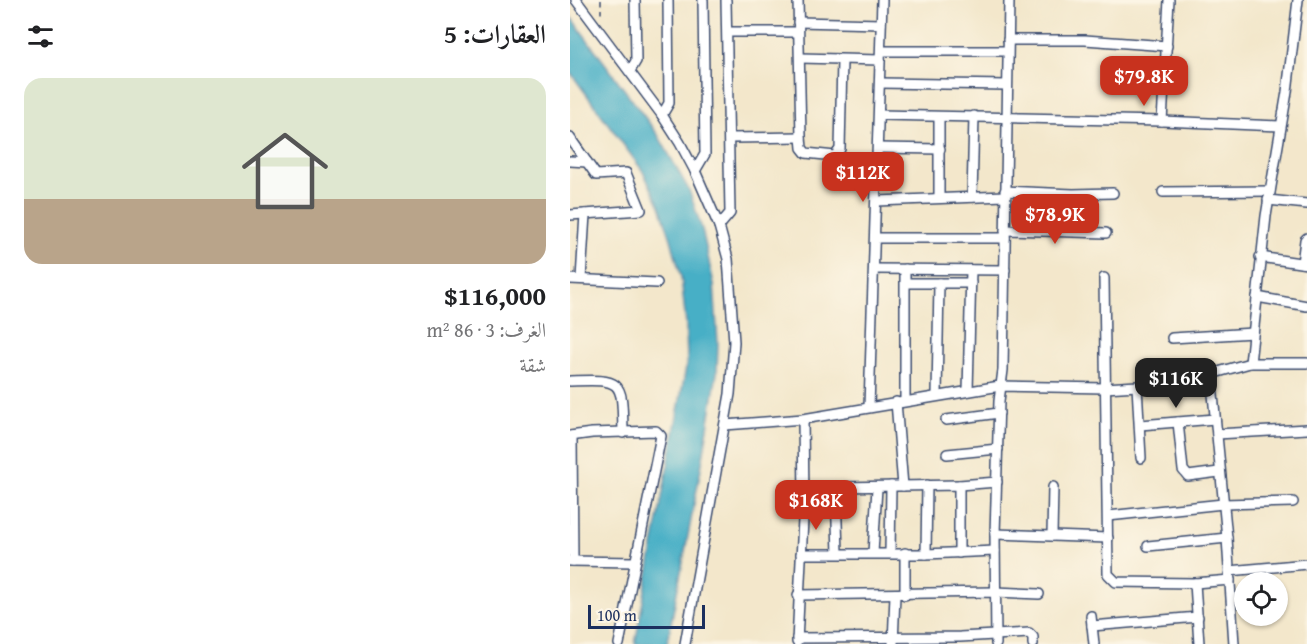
<!DOCTYPE html>
<html lang="ar">
<head>
<meta charset="utf-8">
<style>
	body { margin:0; font-family:"Gentium Book Plus",Amiri,serif; background:#f2f2f2; color:#202124; direction:rtl; height:100vh; display:flex; flex-direction:column; font-size:22px; white-space:nowrap }
	* { box-sizing:border-box; margin:0 }
	p { font-size:20px; color:#757577 }
	.icon { flex:none; width:33px; height:33px; fill:none; stroke:currentColor; stroke-width:2; stroke-linecap:round; stroke-linejoin:round }
	.map { position:relative; flex:1; overflow:hidden; direction:ltr }
	.drawer { display:flex; flex-direction:column; background:#fff; width:570px }
	.drawer>* { flex:none }
	.fabs { position:absolute; left:664px; top:572px; display:grid; gap:12px }
	.fabs a { display:grid; place-items:center; width:54px; height:54px; border-radius:50%; background:#fff; box-shadow:0 2px 4px #0004; font-size:30px }
	.scale { position:absolute; left:18px; bottom:15px; width:117px; box-sizing:border-box; padding-left:6px; border:3px solid #1b2f5e; border-top:0; font-size:16px; line-height:21px; white-space:nowrap; color:#1b2f5e; -webkit-text-stroke:4px #fcf5e5; paint-order:stroke }
	.price { position:absolute; translate:-50% -51px; padding:0 14px; border-radius:12px; background:#c8321e; color:#fff; font-size:20px; line-height:39px; filter:drop-shadow(0 2px 3px #0008) }
	.price::after { content:''; position:absolute; left:50%; top:36px; width:18px; height:14px; margin-left:-9px; background:inherit; clip-path:polygon(0 0,100% 0,50% 100%) }
	.price.on { background:#222; color:#fff }
	ul { padding:0; list-style:none }
	li { display:grid; align-content:center; gap:12px; height:318px; padding:0 24px }
	li span { display:grid; place-items:center; height:186px; border-radius:18px; color:#555 }
	li>.icon { margin-inline-start:auto }
	span .icon { width:108px; height:108px; fill:#fffc; stroke-width:1 }
	li b { font-size:26px }
	h2 { display:flex; justify-content:space-between; align-items:center; height:72px; padding:0 24px; font-size:26px }
	main { display:flex; flex:1; min-height:0 }
	.map>svg:first-child { display:block }
	.water { fill:#47afc6; stroke:#316f92; stroke-width:1.5 }
	.lines { fill:none; stroke-linecap:round; stroke-linejoin:round }
	.minor-casing { stroke:#3b4b6e; stroke-width:12 }
	.path { stroke:#3b4b6e; stroke-width:1.5; stroke-dasharray:4.5 4.5; stroke-linecap:butt }
	.minor { stroke:#fff; stroke-width:9 }
</style>
</head>
<body>
<main>
<div class="map">
<svg width="737" height="644" viewBox="0 0 737 644">
	<rect width="100%" height="100%" fill="#fcf5e5"/>
	<filter id="ink" filterUnits="userSpaceOnUse"><feTurbulence type="fractalNoise" baseFrequency=".0167" numOctaves="2"/><feDisplacementMap in="SourceGraphic" scale="12" xChannelSelector="R" yChannelSelector="G"/><feConvolveMatrix kernelMatrix="1 2 1 2 8 2 1 2 1" color-interpolation-filters="sRGB"/></filter>
	<filter id="wash" filterUnits="userSpaceOnUse"><feTurbulence type="fractalNoise" baseFrequency=".008" numOctaves="4" result="noise"/><feDisplacementMap in="SourceGraphic" scale="24" xChannelSelector="R" yChannelSelector="G"/><feGaussianBlur stdDeviation="1.35" result="paint"/><feColorMatrix in="noise" values="0 0 0 0 0 0 0 0 0 0 0 0 0 0 0 0 0 1.4 0 .05"/><feComposite in="paint" operator="in"/></filter>
	<g filter="url(#wash)">
		<rect width="100%" height="100%" fill="#f3e7cb"/>
		<!-- water -->
		<path class="water" d="M0 16 88 135 119 190 132 229 144 284 148 343 147 373 133 458 97 644H65L117 362 116 324 111 277 101 239 90 206 72 170 0 72Z"/>
	</g>
	<g filter="url(#ink)">
		<g class="lines">
			<defs>
				<g id="minor">
					<path d="M6 0 92 115 110 143 125 171 149 226 158 259 164 342 160 394 115 644"/>
					<path d="M228 0 231 137 232 148 236 153 265 156 270 149 272 60"/>
					<path d="M228 22 311 24"/>
					<path d="M158 32H228"/>
					<path d="M438 40H515L597 46"/>
					<path d="M311 51H437"/>
					<path d="M230 58 310 60"/>
					<path d="M60 71 66 61 65 0"/>
					<path d="M310 83 437 85"/>
					<path d="M92 115 99 103 98 0"/>
					<path d="M309 115 592 121 710 126"/>
					<path d="M369 117V198"/>
					<path d="M592 121 599 0"/>
					<path d="M0 138 26 175 56 173 71 210 0 215"/>
					<path d="M160 138 231 137"/>
					<path d="M308 148 370 149"/>
					<path d="M0 161 17 162"/>
					<path d="M125 171 135 154 133 0"/>
					<path d="M435 191 503 194 543 193"/>
					<path d="M593 192 700 191"/>
					<path d="M402 197 404 116"/>
					<path d="M698 200 737 204"/>
					<path d="M307 201 435 196"/>
					<path d="M149 226 160 213 156 0"/>
					<path d="M435 230 536 233"/>
					<path d="M305 238H435"/>
					<path d="M690 257 737 264"/>
					<path d="M732 263 735 240 737 238"/>
					<path d="M304 269 435 270"/>
					<path d="M534 278 538 574 546 582 625 583 660 580"/>
					<path d="M0 279 87 283"/>
					<path d="M11 279 15 214"/>
					<path d="M337 283H401"/>
					<path d="M687 297 737 306"/>
					<path d="M602 338 683 333"/>
					<path d="M680 363 696 216 717 92 728 0"/>
					<path d="M641 374 657 538 664 644"/>
					<path d="M0 381C54 379 52 380 53 433"/>
					<path d="M567 386 571 458"/>
					<path d="M398 391 401 270"/>
					<path d="M367 395 369 283"/>
					<path d="M335 401V269"/>
					<path d="M326 402 333 486"/>
					<path d="M299 407 312 0"/>
					<path d="M376 420 429 413"/>
					<path d="M608 422 613 470 618 476 649 472"/>
					<path d="M155 425 233 419 430 386 535 388 567 386 641 374 680 363H737"/>
					<path d="M570 425 645 419"/>
					<path d="M647 434 737 429"/>
					<path d="M0 436 22 433 86 431 91 436 49 644"/>
					<path d="M2 436 3 561"/>
					<path d="M377 454 428 449"/>
					<path d="M389 485 427 482"/>
					<path d="M538 516 653 504 723 502"/>
					<path d="M425 534 538 538"/>
					<path d="M482 536 483 487"/>
					<path d="M578 546 657 538"/>
					<path d="M268 553 266 491 270 487 389 485V553"/>
					<path d="M303 553 307 488"/>
					<path d="M320 553 321 486"/>
					<path d="M335 553V595"/>
					<path d="M231 554H356L425 551"/>
					<path d="M356 554 357 485"/>
					<path d="M0 561 65 562"/>
					<path d="M659 571 737 564"/>
					<path d="M625 583 629 644"/>
					<path d="M228 595 425 592 469 594"/>
					<path d="M521 616 524 644"/>
					<path d="M522 626 628 617"/>
					<path d="M227 638 390 637 459 633 463 637V644"/>
					<path d="M227 642 234 499 233 419"/>
					<path d="M323 644 325 595"/>
					<path d="M426 644 425 534 429 401 433 370 439 0"/>
				</g>
			</defs>
			<!-- minor casing -->
			<use href="#minor" class="minor-casing"/>
			<!-- path -->
			<path class="path" d="M31 0V17"/>
			<!-- minor -->
			<use href="#minor" class="minor"/>
		</g>
	</g>
</svg>
<div class="fabs">
<a><svg class="icon" aria-label="locate" viewBox="0 0 24 24"><circle cx="12" cy="12" r="6"/><path d="M12 2v4M12 18v4M2 12h4M18 12h4"/></svg></a>
</div>
<div class="scale">100 m</div>
<b class="price" style="left:574px;top:107px">$79.8K</b>
<b class="price" style="left:293px;top:203px">$112K</b>
<b class="price" style="left:485px;top:245px">$78.9K</b>
<b class="price on" style="left:606px;top:409px">$116K</b>
<b class="price" style="left:246px;top:531px">$168K</b>
</div>
<section class="drawer">
<h2>العقارات: 5<svg class="icon" aria-label="filters" viewBox="0 0 24 24"><path d="M4 7h16M4 17h16"/><circle cx="9" cy="7" r="2"/><circle cx="15" cy="17" r="2"/></svg></h2>
<ul>
<li><span style="background:linear-gradient(#dfe7d0 65%,#b9a48a 0)"><svg class="icon" aria-label="home" viewBox="0 0 24 24"><path d="M3 11l9-7 9 7M6 9v11h12V9"/></svg></span><div><b>$116,000</b><p>الغرف: 3 · 86 m²</p><p>شقة</p></div></li>
</ul>
</section>
</main>
</body>
</html>
